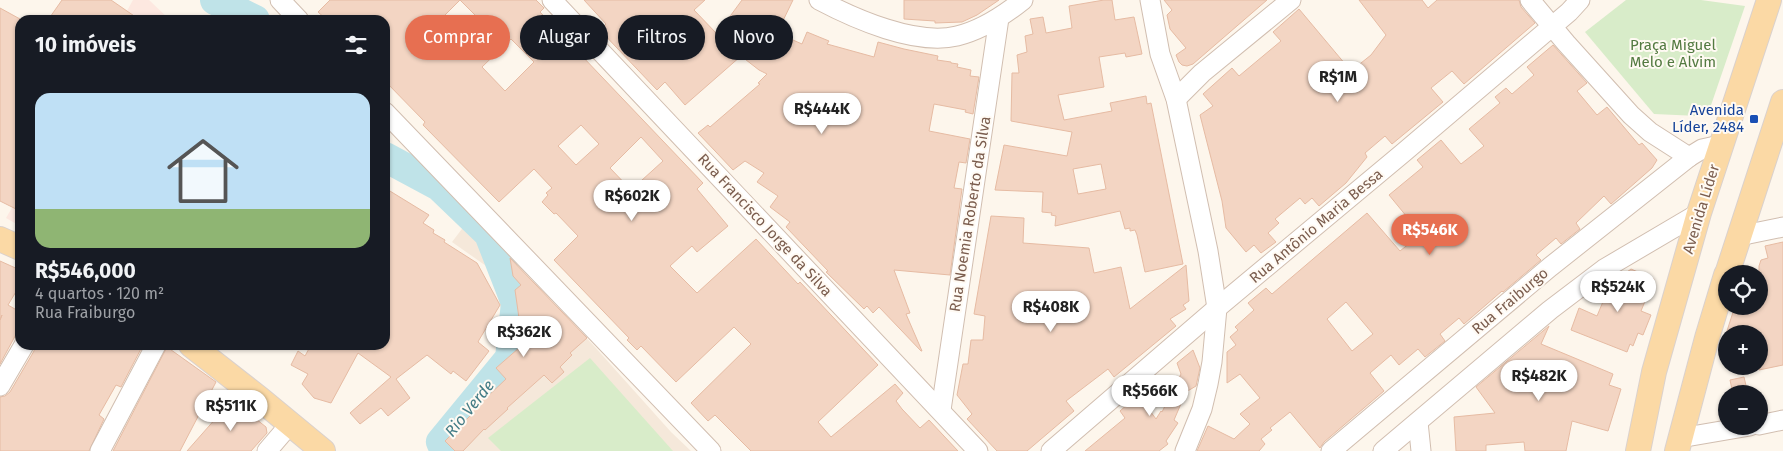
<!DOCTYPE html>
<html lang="pt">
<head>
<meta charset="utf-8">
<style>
	body { margin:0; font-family:"Fira Sans",sans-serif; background:#242831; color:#f1f3f6; height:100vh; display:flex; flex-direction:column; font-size:19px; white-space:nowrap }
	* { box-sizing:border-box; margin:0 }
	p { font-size:16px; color:#9ea1a6 }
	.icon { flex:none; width:28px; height:28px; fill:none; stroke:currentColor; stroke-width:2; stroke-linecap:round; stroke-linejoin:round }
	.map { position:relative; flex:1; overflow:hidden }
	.panel { position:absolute; left:15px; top:15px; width:375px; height:335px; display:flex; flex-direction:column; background:#171b24; border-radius:15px; box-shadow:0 1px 4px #0004 }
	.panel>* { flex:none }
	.guide { position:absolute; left:405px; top:15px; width:475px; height:45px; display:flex; gap:10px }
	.tools { position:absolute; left:1718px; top:265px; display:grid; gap:10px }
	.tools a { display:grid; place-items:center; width:50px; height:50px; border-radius:50%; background:#171b24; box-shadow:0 1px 4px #0004; font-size:25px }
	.price { position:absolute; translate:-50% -42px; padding:0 11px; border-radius:18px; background:#fff; color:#222; font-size:16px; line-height:32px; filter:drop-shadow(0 1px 2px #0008) }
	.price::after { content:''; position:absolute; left:50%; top:30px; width:15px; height:11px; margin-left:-8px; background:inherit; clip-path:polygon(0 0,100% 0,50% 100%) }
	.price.selected { background:#e76f51; color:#fff }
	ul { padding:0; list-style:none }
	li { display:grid; align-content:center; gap:10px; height:265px; padding:0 20px }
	li span { display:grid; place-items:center; height:155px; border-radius:15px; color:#555 }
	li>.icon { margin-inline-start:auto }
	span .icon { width:90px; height:90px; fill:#fffc; stroke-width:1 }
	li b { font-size:21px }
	h2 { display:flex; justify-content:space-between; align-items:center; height:60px; padding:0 20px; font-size:21px }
	.chip { padding:0 18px; border-radius:22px; background:#171b24; box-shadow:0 1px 4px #0004; font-size:18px; line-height:45px }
	.chip.selected { background:#e76f51; color:#fff }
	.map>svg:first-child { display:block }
	.residential { fill:#f5e8da }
	.commercial { fill:#fde8e0 }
	.green { fill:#d8ecc9 }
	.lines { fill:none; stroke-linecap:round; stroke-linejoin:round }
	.river { stroke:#bfe3e8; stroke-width:30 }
	.building { fill:#f3d5c3; stroke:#e6bba3; fill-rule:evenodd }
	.minor-casing { stroke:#d1beb0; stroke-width:21 }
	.major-casing { stroke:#dad1cd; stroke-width:26 }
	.minor { stroke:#fff; stroke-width:19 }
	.major { stroke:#fbd9a5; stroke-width:24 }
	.transit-dot { fill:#1a4fb4; stroke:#fffaf3; stroke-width:2 }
	.labels { text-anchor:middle; stroke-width:4; stroke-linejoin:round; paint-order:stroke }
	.park-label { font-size:15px; fill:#537a41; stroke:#fffaf3 }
	.transit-label { font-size:15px; fill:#164399; stroke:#fffaf3; text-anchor:end }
	.street-label { font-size:15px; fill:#7a5c4d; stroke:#fffaf3 }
	.water-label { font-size:16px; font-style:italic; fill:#437c86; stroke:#fffaf3 }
</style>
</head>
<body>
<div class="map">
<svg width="1783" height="451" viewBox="0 0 1783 451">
	<rect width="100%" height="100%" fill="#fdf6ec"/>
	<!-- residential -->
	<path class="residential" d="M471 217 594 346 671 432 691 451H437L441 442 513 348 489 268 452 242Z"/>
	<!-- commercial -->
	<g class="commercial">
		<path d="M133 0H149L170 20H122Z"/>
		<path d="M20 194V226L6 218Z"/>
	</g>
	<!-- green -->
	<g class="green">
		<path d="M1626 0H1701L1745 6 1708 114 1698 116 1654 114 1585 32Z"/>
		<path d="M590 358 673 451H501L488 438Z"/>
	</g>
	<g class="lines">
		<!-- river -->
		<g class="river">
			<path d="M215 0 255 20"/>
			<path d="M385 157 439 186 489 234 516 303 510 358 441 442 445 451"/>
		</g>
	</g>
	<!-- building -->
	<g class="building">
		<path d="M62 0H111L140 20H48Z"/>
		<path d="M330 0H460L441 19 447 29 459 43 482 22 460 0H536L544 8 540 12 703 183 697 189 728 226 697 252 692 246 670 266 697 293 756 239 798 284 800 282 878 365 818 422 831 437 895 384 903 393 896 401 902 409 920 428 929 420 958 451H751L715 415 708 421 691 403 751 344 734 327 676 382 641 346 637 350 627 340 629 338 554 260 578 236 556 213 554 214 542 202 548 195 546 193 552 188 534 169 499 202 423 125 425 122 385 81V20H327L318 12ZM511 39 534 62 505 91 482 67ZM581 125 599 144 576 165 558 146ZM641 137 663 161 631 190 610 168Z"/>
		<path d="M584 0H705L694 10 717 34 742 0H793L777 33 802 44 807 32 829 41 827 44 874 57 878 42 904 49 938 56 937 60 951 62V63L958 64 957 67 971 70 970 76 979 77 973 114 965 112 966 110 934 104 929 131 970 139 966 163 959 162 954 188 962 189 950 275 894 270 910 313 906 314 922 351H921L879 307 873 313 867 306 864 309 826 272 828 271 786 227 790 222 770 207 778 196 757 182 764 173 745 161 733 170 698 133 708 125 710 127 760 84 758 83 767 74 759 70 741 56 685 105 665 82 657 90 617 48 600 30 606 24Z"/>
		<path d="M904 0H999L977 15 962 22 935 23V21L904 19Z"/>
		<path d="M1104 0H1112L1115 20 1134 17 1142 54 1126 57 1125 53 1099 57 1104 87 1058 95 1064 120 1112 111 1110 103 1146 96 1147 104 1151 103 1183 264 1145 272 1137 235 1135 230 1130 231V228L1125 229 1120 211 1055 226 1056 216 1051 215 1052 213 1042 212 1043 192 995 190 1004 145 1067 156 1072 132 1011 121 1012 73H1019L1017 55 1027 52 1025 36 1033 34 1030 19 1043 17 1046 33 1072 28 1069 6ZM1101 164 1106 189 1078 194 1073 169Z"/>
		<path d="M1164 0H1267L1193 64 1187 66 1182 65 1179 62 1176 55 1186 48 1170 29 1167 15 1172 10Z"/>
		<path d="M1359 0H1422L1428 8 1437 0H1519L1521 7 1535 23 1464 84 1452 71 1431 88 1443 102 1392 144 1385 136 1365 153 1367 157 1346 183 1319 206 1312 198 1305 204 1300 198 1275 219 1279 223 1268 233 1276 242 1261 253 1254 245 1246 252 1226 228 1222 201 1200 115 1213 106 1203 94 1232 68 1239 76 1281 41 1273 32 1299 9 1351 71 1371 55 1386 35Z"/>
		<path d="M0 8 20 19V211L0 201Z"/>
		<path d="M1553 45 1587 83 1577 91 1597 115 1607 107 1639 145 1642 143 1657 160 1652 168 1611 204 1604 196 1576 223 1580 229 1561 244 1556 238 1536 255 1541 260 1503 292 1502 291 1464 324 1459 318 1440 334 1445 341 1425 357 1418 349 1399 365 1391 355 1370 373 1384 391 1324 442 1320 448 1290 412 1270 428 1272 430 1261 439 1265 444 1259 451H1197L1208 426 1234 439 1250 424 1240 414 1260 398 1240 374 1227 383V352L1236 345 1230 337 1238 330 1235 327 1254 310 1248 303 1266 288 1272 294 1367 213 1400 251 1421 234 1389 195 1423 167 1417 160 1441 140 1461 164 1484 146 1469 129 1500 103 1495 97 1506 88 1512 94 1534 75 1527 67ZM1346 302 1373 334 1352 351 1327 319Z"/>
		<path d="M385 188 429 215 423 223 434 230 433 233 445 240 444 242 477 263 500 305 479 340 478 342 489 351 466 381 453 371 451 374 427 355 396 379 410 398 388 416 381 408 360 424 350 413 391 377 358 353 331 403 314 398 302 384 308 374 291 365 298 351 305 356 311 345H385V231L388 226 385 223Z"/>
		<path d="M991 216 1024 218 1023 243 1089 248 1094 273 1121 267 1130 309 1186 265 1189 301 1183 305 1186 309 1170 319 1176 326 1114 377 1108 369 1066 401 1074 411 1027 451H997L967 419 972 414 957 395 963 364H968L971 340H983L985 316 974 314Z"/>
		<path d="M1783 242V365L1759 370V334H1726L1735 306H1759V266L1761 260 1768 258 1765 246Z"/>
		<path d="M510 258 587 338 570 353 572 355 560 367 564 372 552 383 544 375 507 408 508 409 485 430 484 429 463 451H455L445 441 471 415 467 411 485 395 487 397 506 379 496 368 527 341 521 334 528 328 519 318 515 290 521 285 513 276Z"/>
		<path d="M0 261 20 270V285L8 305 20 312V327L0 364V320L2 315 0 320Z"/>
		<path d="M1631 269 1654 279 1641 311 1651 315 1643 335 1638 333 1633 346 1630 344 1627 352 1571 330 1579 308 1597 316 1610 285Z"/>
		<path d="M1549 326 1541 344 1613 374 1609 385 1621 389 1608 431 1572 421 1566 451H1525L1524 442 1486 445V451H1456L1454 417 1495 413 1476 387Z"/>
		<path d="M35 345H143L121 387 116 385 99 415 104 419 89 451H0V397L5 396 10 392 34 351Z"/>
		<path d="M167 347 216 382 180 451H113Z"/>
		<path d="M1193 350 1200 368 1196 386 1186 392 1174 420 1178 423 1166 441 1168 444 1159 451H1085L1125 418 1120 411 1138 395 1156 419 1161 411 1162 412 1181 374 1177 363Z"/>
		<path d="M1744 377 1748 394H1733L1730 380Z"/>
		<path d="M232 400 266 427 267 433 251 451H187Z"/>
	</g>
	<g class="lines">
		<defs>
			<g id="minor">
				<path d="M280 0 299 20"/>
				<path d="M552 0 978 451"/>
				<path d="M819 0C855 19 916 46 957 36 982 30 1003 16 1023 0"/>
				<path d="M1150 0 1160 54 1176 99 1208 251 1217 308 1212 362 1208 384 1202 409 1185 451"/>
				<path d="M1530 0 1566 43 1631 115 1650 132 1689 157"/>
				<path d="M1176 99 1202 73 1291 0"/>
				<path d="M385 112 711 451"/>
				<path d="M1739 236 1783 227"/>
				<path d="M0 386 24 345"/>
				<path d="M941 410 999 18"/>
				<path d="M1418 422 1421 451"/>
				<path d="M1759 425 1783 420"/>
				<path d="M1680 438 1750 426"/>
				<path d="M100 451 156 345"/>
				<path d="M267 451 291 423"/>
				<path d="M1051 451 1217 308 1403 153 1569 12 1580 0"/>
				<path d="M1331 451 1550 267 1689 157 1702 149 1720 145"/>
				<path d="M1383 451 1550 310 1604 269 1699 213"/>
			</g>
			<g id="major">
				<path d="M0 239 20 248"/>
				<path d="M1727 274 1783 102"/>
				<path d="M191 345 260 399 323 451"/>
				<path d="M1638 451 1654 372 1699 213 1769 0"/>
				<path d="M1677 451 1707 338 1726 275"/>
			</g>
		</defs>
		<!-- minor casing -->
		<use href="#minor" class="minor-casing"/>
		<!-- major casing -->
		<use href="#major" class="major-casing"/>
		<!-- minor -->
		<use href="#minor" class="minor"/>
		<!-- major -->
		<use href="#major" class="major"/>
	</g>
	<!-- markers -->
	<rect class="transit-dot" x="1749" y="114" width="10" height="10" rx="2.5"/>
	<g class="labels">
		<!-- park labels -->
		<g class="park-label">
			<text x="1673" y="50">Praça Miguel<tspan x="1673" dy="17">Melo e Alvim</tspan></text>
		</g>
		<!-- transit labels -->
		<g class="transit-label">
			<text x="1744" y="115">Avenida<tspan x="1744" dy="17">Líder, 2484</tspan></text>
		</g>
		<!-- street labels -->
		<g class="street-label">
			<text transform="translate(1701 209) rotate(-73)" y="5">Avenida Líder</text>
			<text transform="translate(970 214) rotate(-81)" y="5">Rua Noemia Roberto da Silva</text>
			<text transform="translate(765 225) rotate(47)" y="5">Rua Francisco Jorge da Silva</text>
			<text transform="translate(1316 226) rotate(-40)" y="5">Rua Antônio Maria Bessa</text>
			<text transform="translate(1510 301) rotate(-40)" y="5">Rua Fraiburgo</text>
		</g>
		<!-- water labels -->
		<g class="water-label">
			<text transform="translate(469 408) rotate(-51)" y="6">Rio Verde</text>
		</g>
	</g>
</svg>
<div class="tools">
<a><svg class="icon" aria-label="locate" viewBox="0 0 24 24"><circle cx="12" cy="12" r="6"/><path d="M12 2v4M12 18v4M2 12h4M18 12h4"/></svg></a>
<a>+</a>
<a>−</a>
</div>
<b class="price" style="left:1338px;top:103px">R$1M</b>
<b class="price" style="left:822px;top:135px">R$444K</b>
<b class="price" style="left:632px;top:222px">R$602K</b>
<b class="price selected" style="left:1430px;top:256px">R$546K</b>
<b class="price" style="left:1618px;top:313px">R$524K</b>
<b class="price" style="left:1051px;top:333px">R$408K</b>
<b class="price" style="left:524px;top:358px">R$362K</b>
<b class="price" style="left:1539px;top:402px">R$482K</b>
<b class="price" style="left:1150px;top:417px">R$566K</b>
<b class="price" style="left:231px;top:432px">R$511K</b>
<div class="guide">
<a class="chip selected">Comprar</a>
<a class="chip">Alugar</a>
<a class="chip">Filtros</a>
<a class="chip">Novo</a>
</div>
<section class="panel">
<h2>10 imóveis<svg class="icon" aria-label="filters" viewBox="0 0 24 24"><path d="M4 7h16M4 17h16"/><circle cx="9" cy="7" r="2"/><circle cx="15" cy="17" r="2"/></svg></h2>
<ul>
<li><span style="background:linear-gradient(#bfe0f5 75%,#8fb573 0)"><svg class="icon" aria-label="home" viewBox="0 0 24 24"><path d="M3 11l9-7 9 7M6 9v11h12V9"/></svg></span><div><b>R$546,000</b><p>4 quartos · 120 m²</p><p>Rua Fraiburgo</p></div></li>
</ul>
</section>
</div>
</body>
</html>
